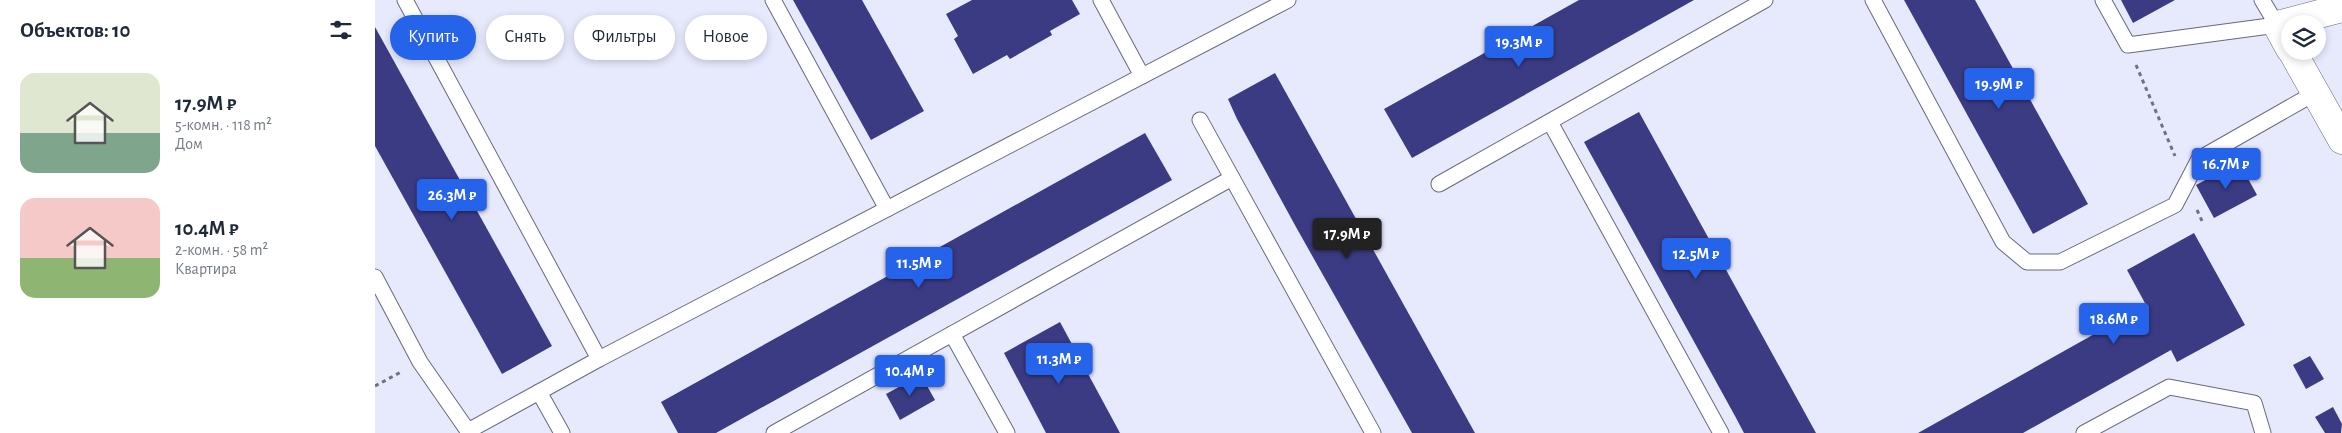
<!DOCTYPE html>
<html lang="ru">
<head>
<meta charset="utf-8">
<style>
	body { margin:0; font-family:"Alegreya Sans",sans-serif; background:#f2f2f3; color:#1f2937; height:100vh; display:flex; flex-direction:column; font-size:19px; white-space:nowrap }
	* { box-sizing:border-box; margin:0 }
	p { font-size:16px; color:#747a83 }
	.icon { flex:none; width:28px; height:28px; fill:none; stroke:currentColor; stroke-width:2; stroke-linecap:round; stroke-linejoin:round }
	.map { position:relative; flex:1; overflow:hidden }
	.details { display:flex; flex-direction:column; background:#fff; width:375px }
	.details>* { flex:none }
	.hud { position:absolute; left:15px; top:15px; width:475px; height:45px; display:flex; gap:10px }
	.fabs { position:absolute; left:1906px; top:15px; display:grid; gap:10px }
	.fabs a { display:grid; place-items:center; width:45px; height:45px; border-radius:50%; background:#fff; box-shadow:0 2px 8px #0003; font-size:25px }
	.price { position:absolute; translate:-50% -42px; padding:0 11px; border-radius:5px; background:#2563eb; color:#fff; font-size:16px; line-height:32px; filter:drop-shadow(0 1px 2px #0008) }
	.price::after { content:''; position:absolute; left:50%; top:30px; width:15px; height:11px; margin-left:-8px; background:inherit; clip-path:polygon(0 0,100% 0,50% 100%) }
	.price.selected { background:#222; color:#fff }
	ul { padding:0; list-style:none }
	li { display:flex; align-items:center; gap:15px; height:125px; padding:0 20px }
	li span { display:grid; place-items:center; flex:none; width:140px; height:100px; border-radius:15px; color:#555 }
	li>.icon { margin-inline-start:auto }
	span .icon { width:60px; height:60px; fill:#fffc; stroke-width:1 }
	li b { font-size:21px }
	h2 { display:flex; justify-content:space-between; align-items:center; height:60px; padding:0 20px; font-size:21px }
	.tag { padding:0 18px; border-radius:22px; background:#fff; box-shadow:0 2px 8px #0003; font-size:18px; line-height:45px }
	.tag.selected { background:#2563eb; color:#fff }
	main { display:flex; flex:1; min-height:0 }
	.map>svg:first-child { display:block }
	.building { fill:#3b3b84 }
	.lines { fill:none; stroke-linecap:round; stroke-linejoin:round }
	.lane-casing { stroke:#686a7b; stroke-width:17 }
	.street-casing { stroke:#686a7b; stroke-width:29 }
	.path { stroke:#70717d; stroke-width:3; stroke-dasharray:4 4; stroke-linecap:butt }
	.lane { stroke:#fff; stroke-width:15 }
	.street { stroke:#fff; stroke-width:28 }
</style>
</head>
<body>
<main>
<section class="details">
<h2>Объектов: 10<svg class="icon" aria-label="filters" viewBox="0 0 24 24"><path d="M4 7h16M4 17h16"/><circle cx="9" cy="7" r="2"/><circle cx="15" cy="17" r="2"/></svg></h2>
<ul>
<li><span style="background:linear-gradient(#dfe7d0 60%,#7fa58c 0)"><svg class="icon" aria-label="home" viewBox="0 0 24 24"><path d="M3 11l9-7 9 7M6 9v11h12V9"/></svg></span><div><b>17.9M ₽</b><p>5-комн. · 118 m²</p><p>Дом</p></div></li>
<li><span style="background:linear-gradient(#f6c9c9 60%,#8fb573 0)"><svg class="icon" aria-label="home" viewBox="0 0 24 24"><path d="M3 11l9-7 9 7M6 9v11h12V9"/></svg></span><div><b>10.4M ₽</b><p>2-комн. · 58 m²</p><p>Квартира</p></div></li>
</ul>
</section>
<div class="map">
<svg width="1967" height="433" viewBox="0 0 1967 433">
	<rect width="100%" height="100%" fill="#e7eafd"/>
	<!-- building -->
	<g class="building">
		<path d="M418 0H487L549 111 496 140Z"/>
		<path d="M597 0H697L705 14 675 31 677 35 635 59 632 55 598 74 579 39 583 36 571 14Z"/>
		<path d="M1204 0H1319L1037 158 1009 109Z"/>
		<path d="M1529 0H1600L1713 204 1658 234Z"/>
		<path d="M1746 0H1800L1758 23Z"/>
		<path d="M0 27 177 346 127 374 0 146Z"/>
		<path d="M900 73 1100 433H1037L921 227 862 119 853 99Z"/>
		<path d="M1264 112 1441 433H1369L1360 416 1209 142Z"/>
		<path d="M770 133 797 180 341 433H303L286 402Z"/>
		<path d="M1864 162 1882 195 1839 218 1821 185Z"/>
		<path d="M1819 233 1870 325 1802 362 1796 350 1648 433H1543L1771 305 1752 270Z"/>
		<path d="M685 322 745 433H671L629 353Z"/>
		<path d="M1935 356 1949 379 1931 389 1918 365Z"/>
		<path d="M546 375 560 400 525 420 511 394Z"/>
		<path d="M1958 407 1967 424 1966 433H1950L1940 417Z"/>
	</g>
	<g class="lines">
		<defs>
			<g id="lane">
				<path d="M30 0 224 359"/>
				<path d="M398 0 512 209"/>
				<path d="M726 0 767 76"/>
				<path d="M1498 0 1628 242 1652 262H1685L1800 205 1824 159 1940 93"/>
				<path d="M1728 0 1753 45 1902 25 1887 0"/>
				<path d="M825 120 998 433"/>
				<path d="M1175 122 1346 433"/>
				<path d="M1064 184 1390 0"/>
				<path d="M0 277 45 362 93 431 164 392 187 433"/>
				<path d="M577 334 632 433"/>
				<path d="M164 392 224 359 913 0"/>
				<path d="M399 433 857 178"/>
				<path d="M1709 433 1794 387 1879 403 1888 433"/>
			</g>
			<g id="street">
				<path d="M1915 49 1902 25 1967 8"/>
				<path d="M1917 51 1967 140"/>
			</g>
		</defs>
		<!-- lane casing -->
		<use href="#lane" class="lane-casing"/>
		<!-- street casing -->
		<use href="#street" class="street-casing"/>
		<!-- path -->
		<g class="path">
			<path d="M1761 65 1800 156"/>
			<path d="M1822 210 1828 223"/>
			<path d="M0 386 26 372"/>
		</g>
		<!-- lane -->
		<use href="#lane" class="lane"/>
		<!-- street -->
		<use href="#street" class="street"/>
	</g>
</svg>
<div class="fabs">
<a><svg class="icon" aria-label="layers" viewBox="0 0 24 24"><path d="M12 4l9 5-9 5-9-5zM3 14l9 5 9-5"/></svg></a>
</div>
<b class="price" style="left:1144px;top:68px">19.3M ₽</b>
<b class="price" style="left:1624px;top:110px">19.9M ₽</b>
<b class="price" style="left:1851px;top:190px">16.7M ₽</b>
<b class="price" style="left:77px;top:221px">26.3M ₽</b>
<b class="price selected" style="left:972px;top:260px">17.9M ₽</b>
<b class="price" style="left:1321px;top:280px">12.5M ₽</b>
<b class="price" style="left:544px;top:289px">11.5M ₽</b>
<b class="price" style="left:1739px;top:345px">18.6M ₽</b>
<b class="price" style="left:684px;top:385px">11.3M ₽</b>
<b class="price" style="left:535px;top:397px">10.4M ₽</b>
<div class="hud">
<a class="tag selected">Купить</a>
<a class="tag">Снять</a>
<a class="tag">Фильтры</a>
<a class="tag">Новое</a>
</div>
</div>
</main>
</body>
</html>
